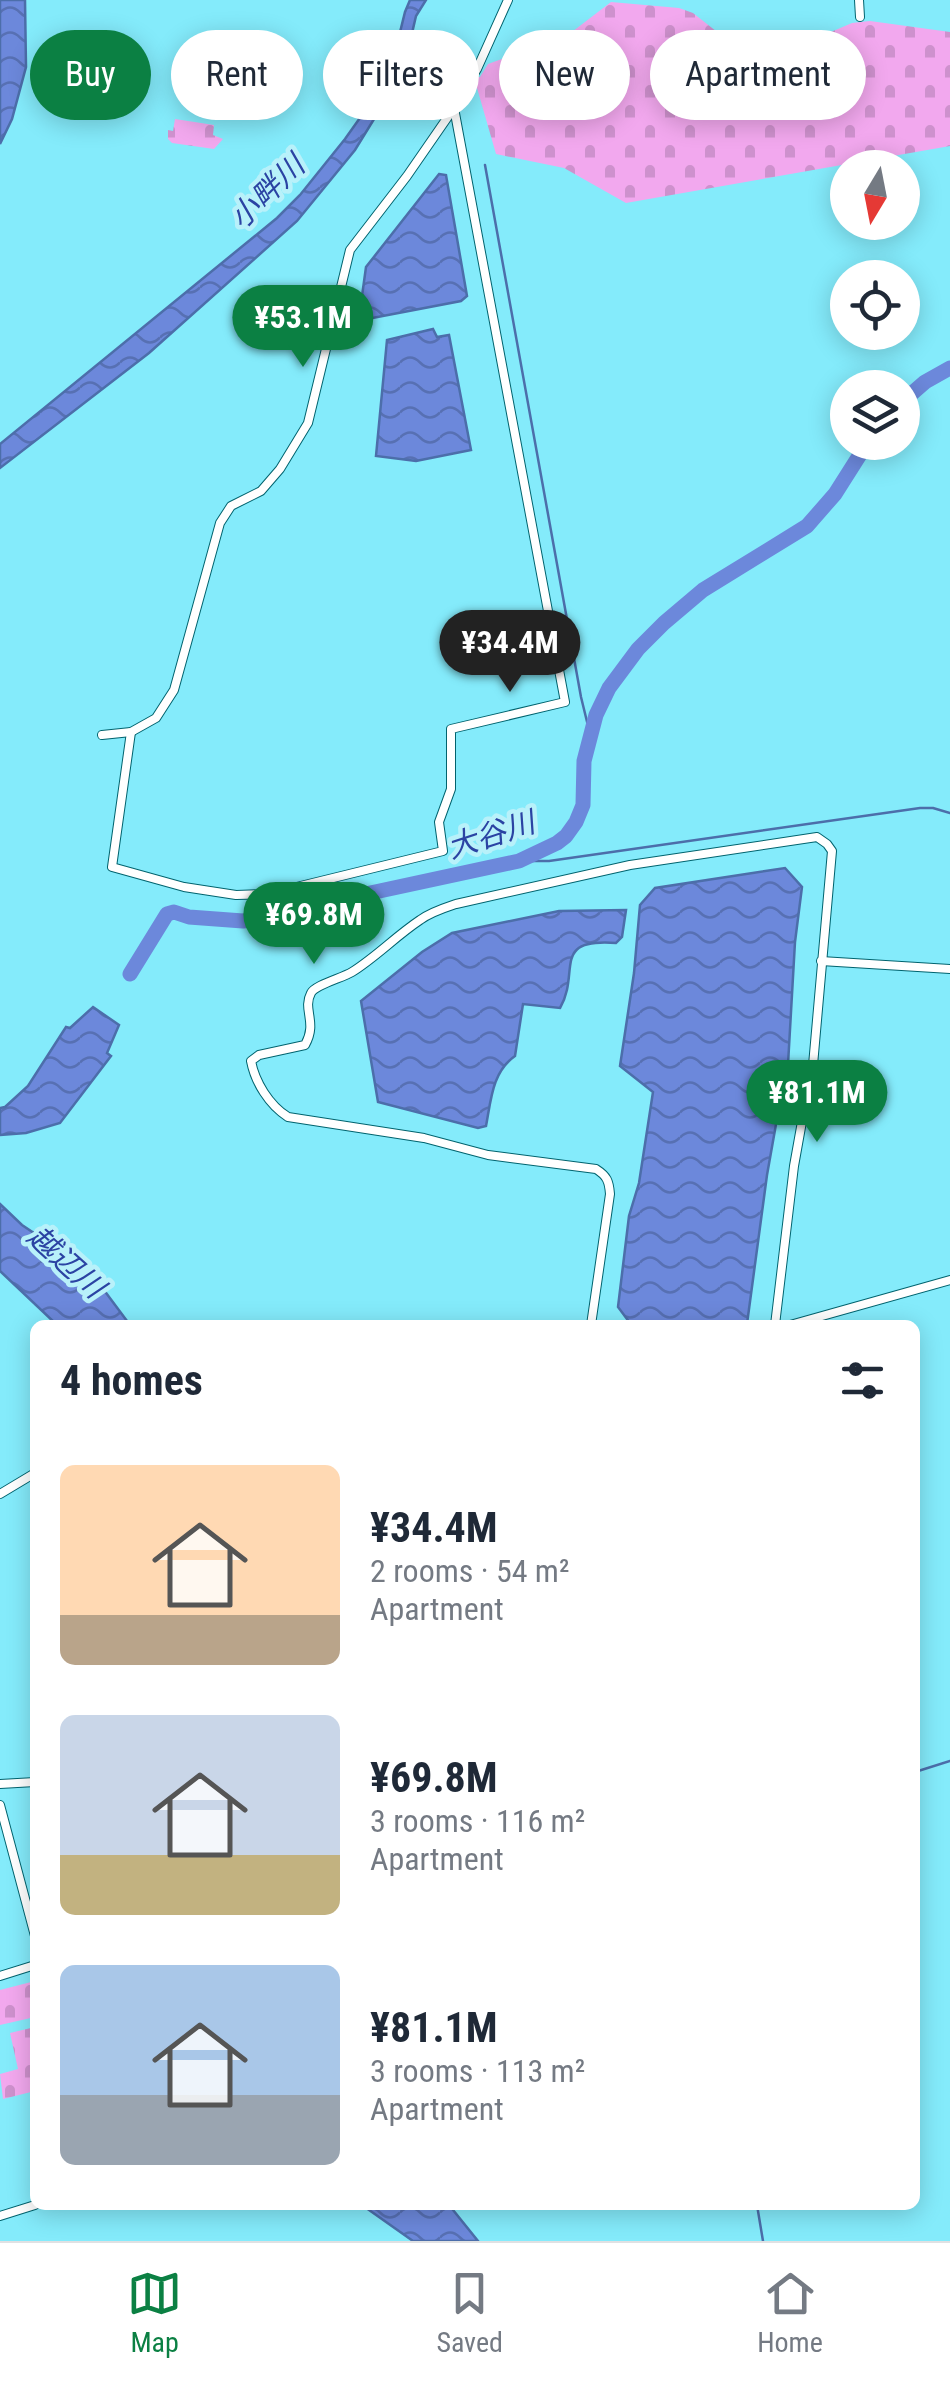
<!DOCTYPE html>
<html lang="en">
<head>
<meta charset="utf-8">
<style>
	body { margin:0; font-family:"Roboto Condensed","Noto Sans JP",sans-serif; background:#f6f6f7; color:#1f2937; height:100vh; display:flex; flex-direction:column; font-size:38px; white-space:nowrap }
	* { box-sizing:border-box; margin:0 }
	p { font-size:32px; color:#747a83 }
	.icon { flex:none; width:55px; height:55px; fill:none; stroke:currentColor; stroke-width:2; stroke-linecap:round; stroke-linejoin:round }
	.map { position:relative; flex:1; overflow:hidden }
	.drawer { position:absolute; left:30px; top:1320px; width:890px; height:890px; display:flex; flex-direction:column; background:#fff; border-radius:15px; box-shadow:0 5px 25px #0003 }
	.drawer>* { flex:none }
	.banner { position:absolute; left:30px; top:30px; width:890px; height:90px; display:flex; gap:20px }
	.needle { width:65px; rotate:190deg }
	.fabs { position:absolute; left:830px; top:150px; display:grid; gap:20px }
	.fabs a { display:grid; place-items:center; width:90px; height:90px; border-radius:50%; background:#fff; box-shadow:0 5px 25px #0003; font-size:50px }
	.price { position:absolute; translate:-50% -85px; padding:0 22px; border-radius:35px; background:#0b8043; color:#fff; font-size:32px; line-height:65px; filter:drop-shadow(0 2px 5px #0008) }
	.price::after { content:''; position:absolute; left:50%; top:60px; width:30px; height:22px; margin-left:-15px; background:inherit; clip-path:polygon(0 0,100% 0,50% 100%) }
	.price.current { background:#222; color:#fff }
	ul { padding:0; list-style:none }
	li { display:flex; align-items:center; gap:30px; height:250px; padding:0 30px }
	li span { display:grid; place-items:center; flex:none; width:280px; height:200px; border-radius:15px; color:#555 }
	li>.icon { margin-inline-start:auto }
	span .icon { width:120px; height:120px; fill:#fffc; stroke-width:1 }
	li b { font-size:42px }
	h2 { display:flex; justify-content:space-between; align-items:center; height:120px; padding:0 30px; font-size:42px }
	.chip { padding:0 35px; border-radius:45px; background:#fff; box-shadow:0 5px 25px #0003; font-size:35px; line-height:90px }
	.chip.current { background:#0b8043; color:#fff }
	.tabs { display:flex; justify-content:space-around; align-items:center; height:140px; border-top:2px solid #e0e1e3; background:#fff; font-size:28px; color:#747a83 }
	.tabs a { display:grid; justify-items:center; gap:5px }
	.tabs .current { color:#0b8043 }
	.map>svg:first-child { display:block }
	.cemetery { fill:url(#cemetery-stones) }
	.water { fill:url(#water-waves); stroke:#4c6eaa; stroke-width:2.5 }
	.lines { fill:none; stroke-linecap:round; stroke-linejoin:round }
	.stream { stroke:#4c6eaa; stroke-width:2.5 }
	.river { stroke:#6c88db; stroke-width:15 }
	.street-casing { stroke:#01636e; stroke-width:10 }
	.street { stroke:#fff; stroke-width:8 }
	.labels { text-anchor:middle; stroke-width:9; stroke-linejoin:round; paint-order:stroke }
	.water-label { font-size:30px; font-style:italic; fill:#2b43a3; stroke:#b8f1fa }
</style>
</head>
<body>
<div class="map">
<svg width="950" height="2241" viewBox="0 0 950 2241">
	<defs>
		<pattern id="cemetery-stones" width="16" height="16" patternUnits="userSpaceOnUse" patternTransform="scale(2.5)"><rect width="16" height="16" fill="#f2a8ee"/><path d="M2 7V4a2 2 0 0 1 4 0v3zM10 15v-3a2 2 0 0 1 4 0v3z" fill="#ce91cd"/></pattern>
		<pattern id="water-waves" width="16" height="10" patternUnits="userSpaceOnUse" patternTransform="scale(2.5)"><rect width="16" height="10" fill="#6c88db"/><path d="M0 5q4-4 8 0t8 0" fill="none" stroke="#5770b3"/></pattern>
	</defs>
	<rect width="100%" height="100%" fill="#84ebfb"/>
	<!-- cemetery -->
	<g class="cemetery">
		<path d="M611 2 679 8 693 13 735 46 758 48 791 49 852 23 870 21 950 32V146L626 203 564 168 496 154 475 81 477 77H480L488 64 568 35Z"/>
		<path d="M175 119 214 125 213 135 223 139 214 149 172 143 168 139V130L173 131Z"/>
		<path d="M35 1981V2017L0 2025V1990Z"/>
		<path d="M35 2027V2091L3 2099 0 2074 18 2069 10 2033Z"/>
	</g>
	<!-- water -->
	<g class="water">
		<path d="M0 0H25L26 67 12 119 0 144Z"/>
		<path d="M410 0H426L416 16 403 72 355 150 297 221 149 353 0 468V444L277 218 300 195 345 139 389 77 405 12Z"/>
		<path d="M439 174 446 175 467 296 461 301 362 320V296L366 267Z"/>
		<path d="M433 329 437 337 449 335 471 450 416 461 376 456 387 340Z"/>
		<path d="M785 868 802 887 795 942 787 1082 781 1096 767 1175 747 1324 644 1325 630 1323 618 1307 629 1216 639 1183 653 1092 620 1066 634 973 640 905 655 888Z"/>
		<path d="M626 910 622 937 616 943C550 938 581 972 560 1008L523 1004 515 1056C492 1072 491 1100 486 1126L478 1128 378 1102 361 1001 422 952 452 933 559 911Z"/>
		<path d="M93 1007 119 1025 107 1053 111 1056 60 1123 26 1133 0 1135V1108L5 1107 28 1086 66 1027 70 1028Z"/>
		<path d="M0 1204 22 1225 89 1270 130 1325H57L0 1271Z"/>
		<path d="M362 2205H449L478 2241H413Z"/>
	</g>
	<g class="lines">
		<!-- stream -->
		<g class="stream">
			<path d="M485 165 581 697 590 734"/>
			<path d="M519 861H549L920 808H933L950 813"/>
			<path d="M915 1772 950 1761"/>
			<path d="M757 2205 763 2241"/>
		</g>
		<!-- river -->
		<g class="river">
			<path d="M902 402 925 382 950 368"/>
			<path d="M130 974 167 914 174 912 189 917 243 921 304 912 361 895 519 861 557 843 566 836 576 822 583 805 584 761 596 715 609 688 638 649 664 623 703 590 807 526 835 494 868 442"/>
		</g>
		<defs>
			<g id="street">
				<path d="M859 0 860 17"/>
				<path d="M131 732 112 867 184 887 236 895 268 894 443 851 439 822 451 789V729L565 702 454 108"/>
				<path d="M102 735 131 732 156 718 174 690 220 523 231 506 261 491 280 469 308 423 350 250 407 176 454 108 477 69 508 0"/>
				<path d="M821 961 950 969"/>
				<path d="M591 1325 610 1194C609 1181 607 1176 596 1169L488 1155 424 1138 288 1117C269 1105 255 1082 251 1061L259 1055 305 1045C318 1022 302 1010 311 993 315 985 342 978 352 972 376 957 396 936 420 920 431 912 444 908 456 904L630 865 817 837 827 844 832 851 810 1099 803 1116 794 1166 775 1325"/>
				<path d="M790 1325 950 1280"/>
				<path d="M0 1494 35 1473"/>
				<path d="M0 1784 35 1782"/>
				<path d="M0 1805 35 1936"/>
				<path d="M0 1976 35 1965"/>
				<path d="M0 2216 35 2205"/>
			</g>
		</defs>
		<!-- street casing -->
		<use href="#street" class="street-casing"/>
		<!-- street -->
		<use href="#street" class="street"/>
	</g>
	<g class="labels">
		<!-- water labels -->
		<g class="water-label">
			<text transform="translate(267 192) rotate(-44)" y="10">小畔川</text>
			<text transform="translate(491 835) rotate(-18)" y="10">大谷川</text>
			<text transform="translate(66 1262) rotate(42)" y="10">越辺川</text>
		</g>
	</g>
</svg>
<div class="fabs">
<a><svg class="needle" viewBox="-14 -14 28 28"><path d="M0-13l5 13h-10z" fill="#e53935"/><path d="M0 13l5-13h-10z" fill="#747a83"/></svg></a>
<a><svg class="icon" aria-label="locate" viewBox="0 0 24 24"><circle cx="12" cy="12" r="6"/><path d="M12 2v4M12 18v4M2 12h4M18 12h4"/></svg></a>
<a><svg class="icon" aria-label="layers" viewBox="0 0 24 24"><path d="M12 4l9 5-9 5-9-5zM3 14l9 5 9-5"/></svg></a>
</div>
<b class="price" style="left:303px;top:370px">¥53.1M</b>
<b class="price current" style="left:510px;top:695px">¥34.4M</b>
<b class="price" style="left:314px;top:967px">¥69.8M</b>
<b class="price" style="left:817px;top:1145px">¥81.1M</b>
<div class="banner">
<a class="chip current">Buy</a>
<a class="chip">Rent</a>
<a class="chip">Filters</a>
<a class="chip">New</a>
<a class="chip">Apartment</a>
</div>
<section class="drawer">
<h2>4 homes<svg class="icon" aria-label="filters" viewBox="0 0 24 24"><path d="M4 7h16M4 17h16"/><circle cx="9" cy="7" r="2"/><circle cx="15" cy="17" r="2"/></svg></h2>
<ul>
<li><span style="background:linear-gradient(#ffd9b3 75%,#b9a48a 0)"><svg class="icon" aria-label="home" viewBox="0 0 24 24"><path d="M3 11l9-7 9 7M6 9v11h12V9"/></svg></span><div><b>¥34.4M</b><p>2 rooms · 54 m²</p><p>Apartment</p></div></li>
<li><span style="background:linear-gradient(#c9d6e8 70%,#c2b280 0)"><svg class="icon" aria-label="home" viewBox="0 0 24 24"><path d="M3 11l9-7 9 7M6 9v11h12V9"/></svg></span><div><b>¥69.8M</b><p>3 rooms · 116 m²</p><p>Apartment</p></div></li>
<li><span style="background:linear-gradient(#a9c7e8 65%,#9aa5b1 0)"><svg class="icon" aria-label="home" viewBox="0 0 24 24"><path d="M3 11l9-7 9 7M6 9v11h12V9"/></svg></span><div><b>¥81.1M</b><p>3 rooms · 113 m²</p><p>Apartment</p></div></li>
</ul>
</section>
</div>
<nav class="tabs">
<a class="current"><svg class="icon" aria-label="map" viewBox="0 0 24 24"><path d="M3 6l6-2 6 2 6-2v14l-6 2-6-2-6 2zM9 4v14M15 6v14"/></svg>Map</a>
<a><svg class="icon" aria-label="saved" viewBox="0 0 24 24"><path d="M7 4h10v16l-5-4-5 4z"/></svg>Saved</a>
<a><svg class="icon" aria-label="home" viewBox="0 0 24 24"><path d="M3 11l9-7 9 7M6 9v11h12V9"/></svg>Home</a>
</nav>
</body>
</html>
